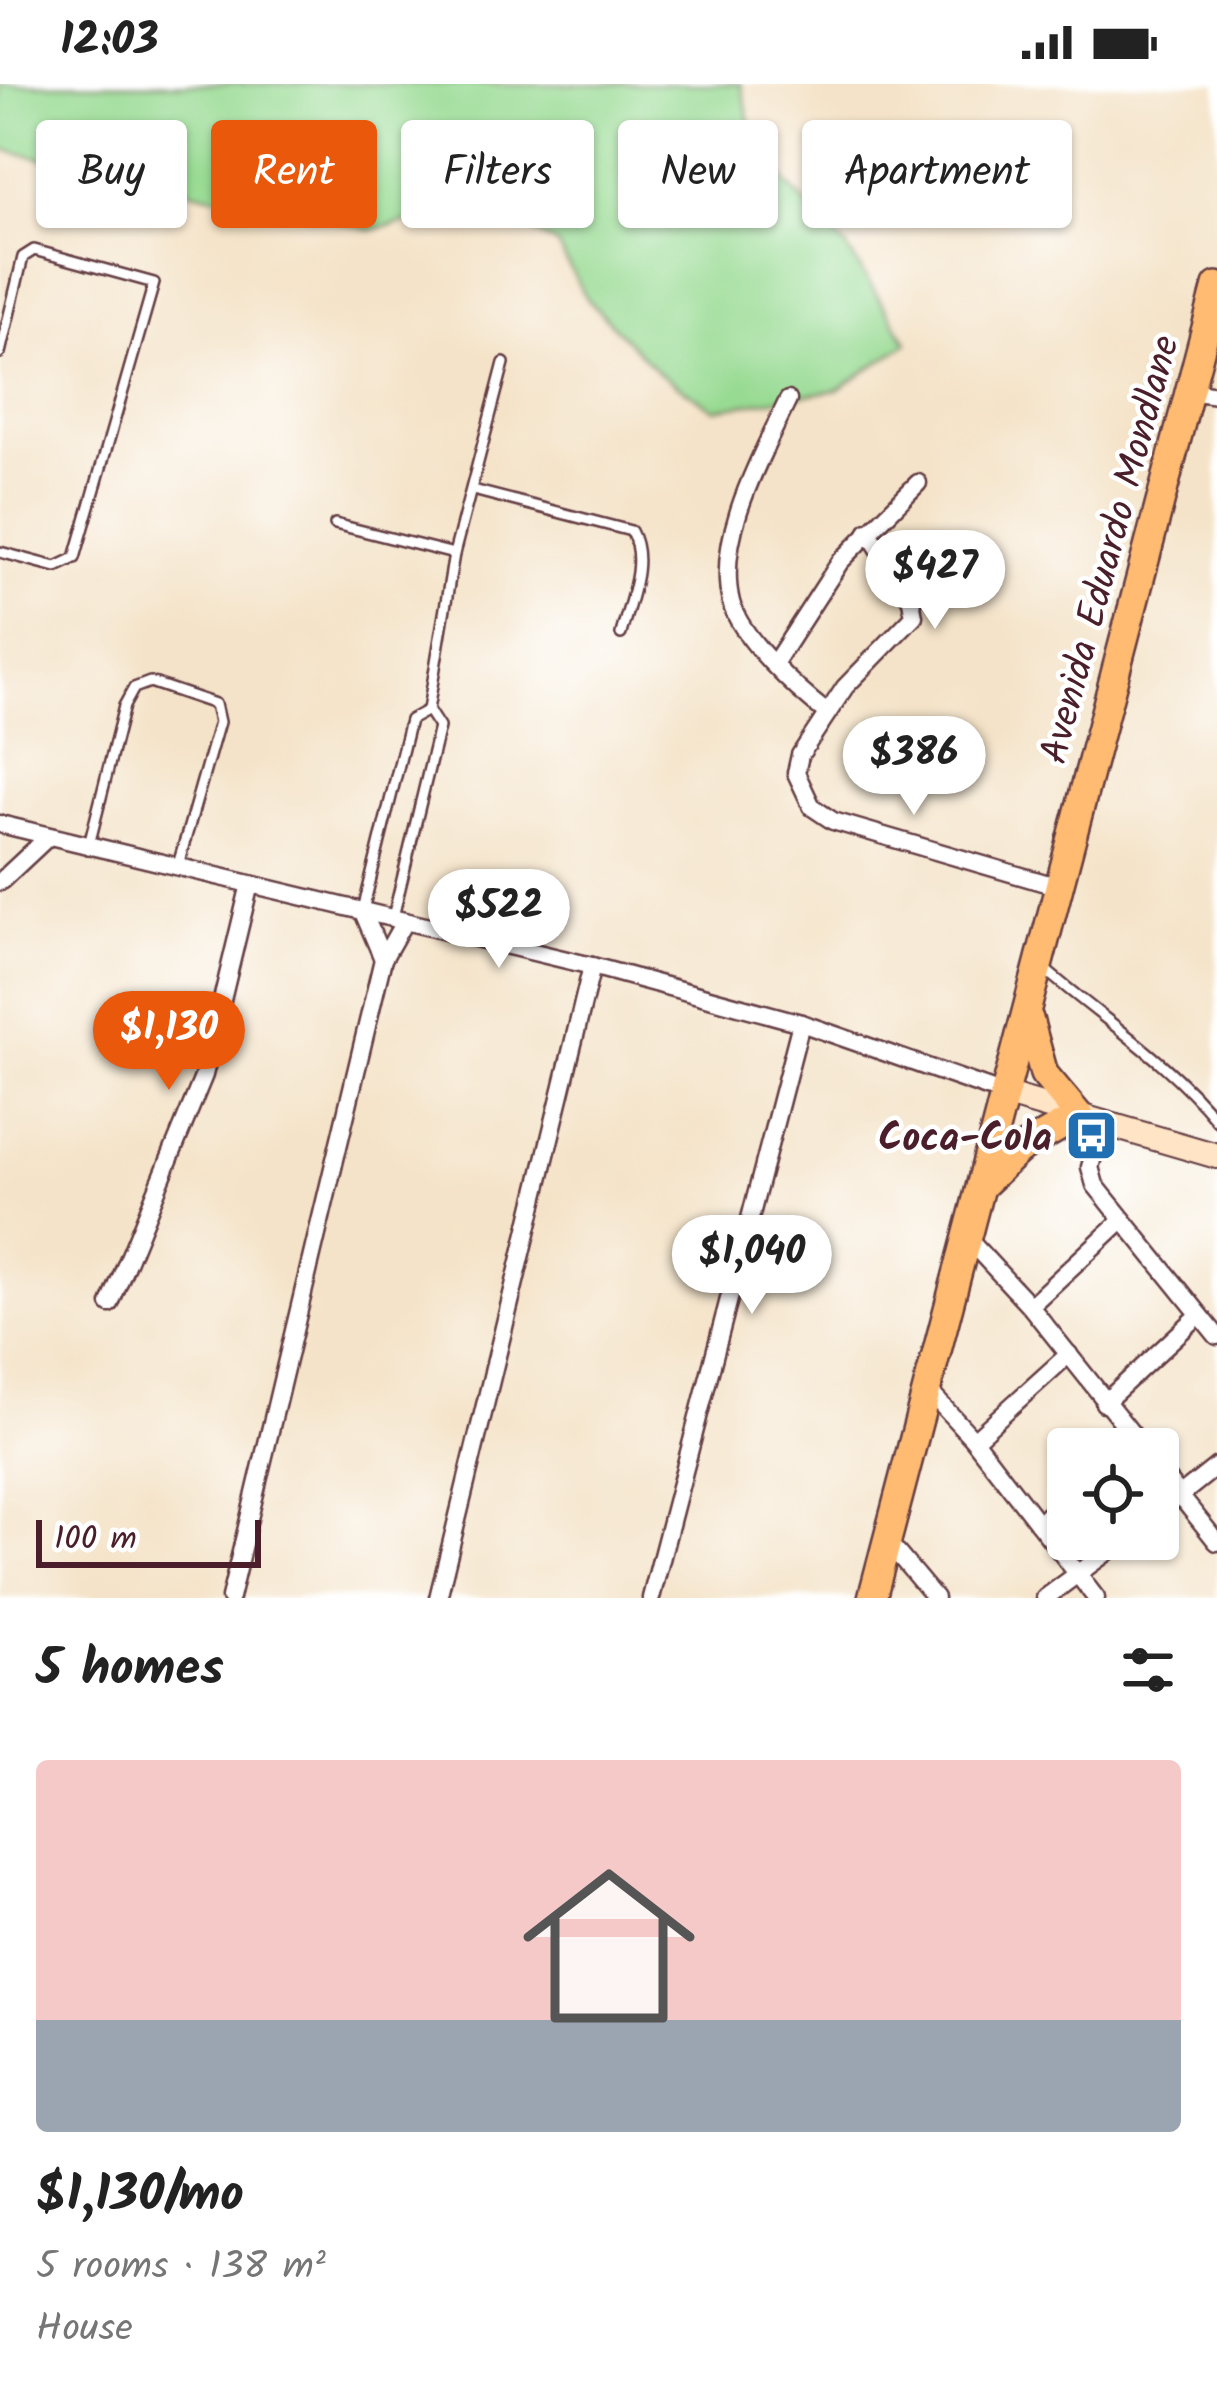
<!DOCTYPE html>
<html lang="en">
<head>
<meta charset="utf-8">
<style>
	body { margin:0; font-family:Kalam,sans-serif; background:#f6f6f6; color:#222; height:100vh; display:flex; flex-direction:column; font-size:45px; white-space:nowrap }
	* { box-sizing:border-box; margin:0 }
	p { font-size:39px; color:#767676 }
	.icon { flex:none; width:66px; height:66px; fill:none; stroke:currentColor; stroke-width:2; stroke-linecap:round; stroke-linejoin:round }
	.map { position:relative; height:1514px; overflow:hidden }
	.drawer { display:flex; flex-direction:column; background:#fff; flex:1 }
	.drawer>* { flex:none }
	.banner { position:absolute; left:36px; top:36px; width:1146px; height:108px; display:flex; gap:24px }
	.buttons { position:absolute; left:1047px; top:1344px; display:grid; gap:24px }
	.buttons a { display:grid; place-items:center; width:132px; height:132px; border-radius:12px; background:#fff; box-shadow:0 3px 9px #0004; font-size:60px }
	.scale { position:absolute; left:36px; bottom:30px; width:225px; box-sizing:border-box; padding-left:12px; border:6px solid #4a1f2b; border-top:0; font-size:33px; line-height:42px; white-space:nowrap; color:#4a1f2b; -webkit-text-stroke:9px #fff; paint-order:stroke }
	.price { position:absolute; translate:-50% -102px; padding:0 27px; border-radius:42px; background:#fff; color:#222; font-size:39px; line-height:78px; filter:drop-shadow(0 3px 6px #0008) }
	.price::after { content:''; position:absolute; left:50%; top:72px; width:36px; height:27px; margin-left:-18px; background:inherit; clip-path:polygon(0 0,100% 0,50% 100%) }
	.price.on { background:#ea580c; color:#fff }
	ul { padding:0; list-style:none }
	li { display:grid; align-content:center; gap:24px; height:636px; padding:0 36px }
	li span { display:grid; place-items:center; height:372px; border-radius:12px; color:#555 }
	li>.icon { margin-inline-start:auto }
	span .icon { width:216px; height:216px; fill:#fffc; stroke-width:1 }
	li b { font-size:51px }
	h2 { display:flex; justify-content:space-between; align-items:center; height:144px; padding:0 36px; font-size:51px }
	.pill { padding:0 42px; border-radius:12px; background:#fff; box-shadow:0 3px 9px #0004; font-size:42px; line-height:108px }
	.pill.on { background:#ea580c; color:#fff }
	.status { display:flex; justify-content:space-between; align-items:center; height:84px; padding:0 60px; background:#fff; direction:ltr }
	.status svg { height:33px; fill:currentColor }
	.map>svg:first-child { display:block }
	.green { fill:#97da92; stroke:#707c5e; stroke-width:3 }
	.lines { fill:none; stroke-linecap:round; stroke-linejoin:round }
	.service-casing { stroke:#643c43; stroke-width:14 }
	.minor-casing { stroke:#643c43; stroke-width:21 }
	.secondary-casing { stroke:#643c43; stroke-width:28 }
	.primary-casing { stroke:#643c43; stroke-width:32 }
	.service { stroke:#fff; stroke-width:9 }
	.minor { stroke:#fff; stroke-width:16 }
	.secondary { stroke:#ffe4c6; stroke-width:24 }
	.primary { stroke:#ffbb71; stroke-width:27 }
	.labels { text-anchor:middle; stroke-width:9; stroke-linejoin:round; paint-order:stroke }
	.street-label { font-size:39px; fill:#4a1f2b; stroke:#fff }
	.poi-label { font-size:39px; font-weight:bold; fill:#4a1f2b; stroke:#fff; text-anchor:end }
</style>
</head>
<body>
<div class="status"><b>12:03</b><svg viewBox="0 0 49 12"><path d="M0 12V9h3v3zM5 12V6h3v6zM10 12V3h3v9zM15 12V0h3v12zM26 1h20v11H26zM47 4h2v5h-2z"/></svg></div>
<div class="map">
<svg width="1217" height="1514" viewBox="0 0 1217 1514">
	<rect width="100%" height="100%" fill="#fff"/>
	<filter id="ink" filterUnits="userSpaceOnUse"><feTurbulence type="fractalNoise" baseFrequency=".00833" numOctaves="2"/><feDisplacementMap in="SourceGraphic" scale="24" xChannelSelector="R" yChannelSelector="G"/><feConvolveMatrix kernelMatrix="1 2 1 2 8 2 1 2 1" color-interpolation-filters="sRGB"/></filter>
	<filter id="wash" filterUnits="userSpaceOnUse"><feTurbulence type="fractalNoise" baseFrequency=".004" numOctaves="4" result="noise"/><feDisplacementMap in="SourceGraphic" scale="48" xChannelSelector="R" yChannelSelector="G"/><feGaussianBlur stdDeviation="2.7" result="paint"/><feColorMatrix in="noise" values="0 0 0 0 0 0 0 0 0 0 0 0 0 0 0 0 0 1.4 0 .05"/><feComposite in="paint" operator="in"/></filter>
	<g filter="url(#wash)">
		<rect width="100%" height="100%" fill="#f4e3c8"/>
		<!-- green -->
		<path class="green" d="M0 0H741L757 67 846 163 908 259 837 306 714 325 659 289 587 215 557 161 488 121 370 146 0 65Z"/>
	</g>
	<g filter="url(#ink)">
		<g class="lines">
			<defs>
				<g id="service">
					<path d="M0 269 23 173 34 166 154 199 75 474 56 483 0 468"/>
					<path d="M473 406 631 447C648 478 629 518 621 550"/>
					<path d="M335 440 454 470"/>
					<path d="M88 765 124 622 134 604 150 598 215 620 219 638 178 781"/>
					<path d="M363 826 410 636 428 626"/>
					<path d="M393 833 439 643 428 626 454 470 504 279"/>
					<path d="M1042 883C1102 935 1167 975 1217 1037"/>
				</g>
				<g id="minor">
					<path d="M1189 307 1217 311"/>
					<path d="M788 316C761 373 715 453 731 518 740 554 798 607 827 629"/>
					<path d="M868 447 911 516 914 532 845 603 800 671 796 689 812 723 833 737 1059 803"/>
					<path d="M774 580 840 478 918 399"/>
					<path d="M0 740 592 882 801 939 1007 1011"/>
					<path d="M0 798 47 754"/>
					<path d="M363 828 383 875"/>
					<path d="M1103 1040 1090 1083 1095 1101 1217 1252"/>
					<path d="M966 1153 1030 1222 1144 1365"/>
					<path d="M110 1220 204 991 249 804"/>
					<path d="M1030 1222 1122 1136"/>
					<path d="M926 1304 974 1356 1096 1514"/>
					<path d="M1104 1319 1199 1231"/>
					<path d="M974 1356 1069 1270"/>
					<path d="M1158 1384 1217 1458"/>
					<path d="M1158 1429 1217 1382"/>
					<path d="M1038 1439 1068 1415"/>
					<path d="M888 1458 935 1514"/>
					<path d="M230 1514 383 875 404 838"/>
					<path d="M438 1514 592 882"/>
					<path d="M651 1514 801 939"/>
					<path d="M1045 1514 1125 1455"/>
				</g>
				<path id="secondary" d="M1007 1011 1217 1072"/>
				<g id="primary">
					<path d="M1029 935 1044 990 1081 1034"/>
					<path d="M983 1100 1019 1066 1077 1033"/>
					<path d="M872 1514 1217 202"/>
				</g>
			</defs>
			<!-- service casing -->
			<use href="#service" class="service-casing"/>
			<!-- minor casing -->
			<use href="#minor" class="minor-casing"/>
			<!-- secondary casing -->
			<use href="#secondary" class="secondary-casing"/>
			<!-- primary casing -->
			<use href="#primary" class="primary-casing"/>
			<!-- service -->
			<use href="#service" class="service"/>
			<!-- minor -->
			<use href="#minor" class="minor"/>
			<!-- secondary -->
			<use href="#secondary" class="secondary"/>
			<!-- primary -->
			<use href="#primary" class="primary"/>
		</g>
	</g>
	<!-- icons -->
	<defs>
		<symbol id="bus-square" viewBox="-11 -11 22 22"><rect x="-9" y="-9" width="18" height="18" rx="4" fill="#1f6fb2" stroke="#fff"/><path d="M-5-6H5V4H4V6H2V4H-2V6H-4V4H-5ZM-3.5-4V0h7V-4ZM-3.5 1.2v1.5H-2V1.2ZM2 1.2v1.5H3.5V1.2Z" fill="#fff"/></symbol>
	</defs>
	<g fill-rule="evenodd">
		<use href="#bus-square" x="1062" y="1022" width="59" height="59"/>
	</g>
	<g class="labels">
		<!-- street labels -->
		<g class="street-label">
			<text transform="translate(1108 465) rotate(-75)" y="14">Avenida Eduardo Mondlane</text>
		</g>
		<!-- poi labels -->
		<g class="poi-label">
			<text x="1052" y="1066">Coca-Cola</text>
		</g>
	</g>
</svg>
<div class="buttons">
<a><svg class="icon" aria-label="locate" viewBox="0 0 24 24"><circle cx="12" cy="12" r="6"/><path d="M12 2v4M12 18v4M2 12h4M18 12h4"/></svg></a>
</div>
<div class="scale">100 m</div>
<b class="price" style="left:935px;top:548px">$427</b>
<b class="price" style="left:914px;top:734px">$386</b>
<b class="price" style="left:499px;top:887px">$522</b>
<b class="price on" style="left:169px;top:1009px">$1,130</b>
<b class="price" style="left:752px;top:1233px">$1,040</b>
<div class="banner">
<a class="pill">Buy</a>
<a class="pill on">Rent</a>
<a class="pill">Filters</a>
<a class="pill">New</a>
<a class="pill">Apartment</a>
</div>
</div>
<section class="drawer">
<h2>5 homes<svg class="icon" aria-label="filters" viewBox="0 0 24 24"><path d="M4 7h16M4 17h16"/><circle cx="9" cy="7" r="2"/><circle cx="15" cy="17" r="2"/></svg></h2>
<ul>
<li><span style="background:linear-gradient(#f6c9c9 70%,#9aa5b1 0)"><svg class="icon" aria-label="home" viewBox="0 0 24 24"><path d="M3 11l9-7 9 7M6 9v11h12V9"/></svg></span><div><b>$1,130/mo</b><p>5 rooms · 138 m²</p><p>House</p></div></li>
</ul>
</section>
</body>
</html>
